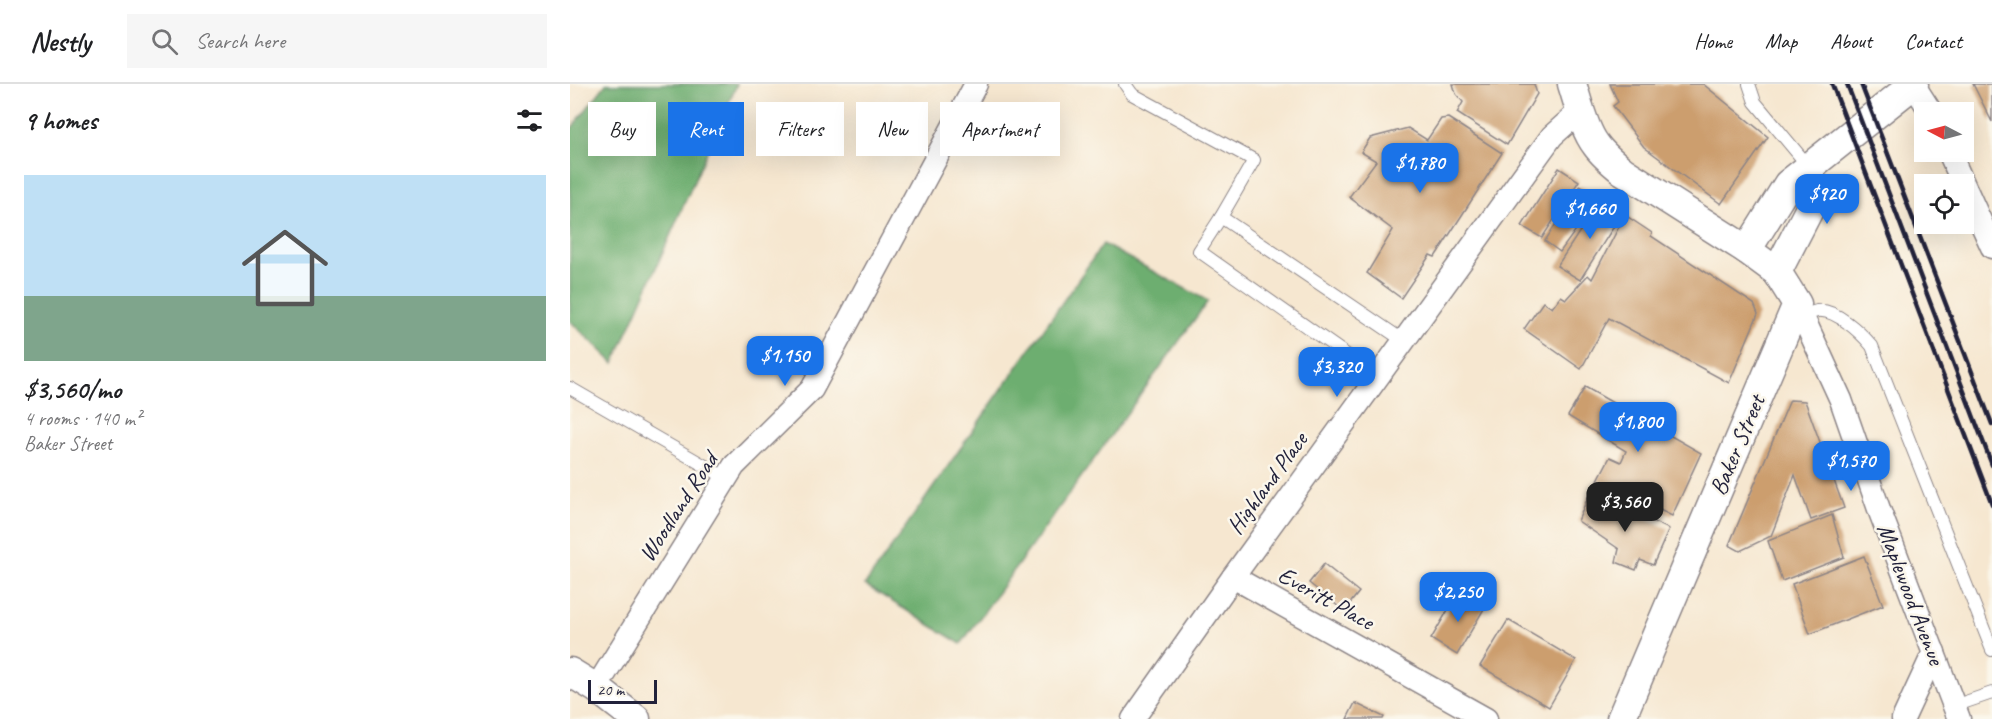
<!DOCTYPE html>
<html lang="en">
<head>
<meta charset="utf-8">
<style>
	body { margin:0; font-family:Caveat,sans-serif; background:#f6f6f6; color:#202124; height:100vh; display:flex; flex-direction:column; font-size:22px; white-space:nowrap }
	* { box-sizing:border-box; margin:0 }
	p { font-size:20px; color:#757577 }
	.icon { flex:none; width:33px; height:33px; fill:none; stroke:currentColor; stroke-width:2; stroke-linecap:round; stroke-linejoin:round }
	.map { position:relative; flex:1; overflow:hidden }
	.details { display:flex; flex-direction:column; background:#fff; width:570px }
	.details>* { flex:none }
	.banner { position:absolute; left:18px; top:18px; width:570px; height:54px; display:flex; gap:12px }
	.needle { width:39px; rotate:276deg }
	.tools { position:absolute; left:1344px; top:18px; display:grid; gap:12px }
	.tools a { display:grid; place-items:center; width:60px; height:60px; border-radius:0px; background:#fff; box-shadow:0 6px 24px #0002; font-size:30px }
	.scale { position:absolute; left:18px; bottom:15px; width:69px; box-sizing:border-box; padding-left:6px; border:3px solid #22223b; border-top:0; font-size:16px; line-height:21px; white-space:nowrap; color:#22223b; -webkit-text-stroke:4px #fbf7ec; paint-order:stroke }
	.price { position:absolute; translate:-50% -51px; padding:0 14px; border-radius:12px; background:#1a73e8; color:#fff; font-size:20px; line-height:39px; filter:drop-shadow(0 2px 3px #0008) }
	.price::after { content:''; position:absolute; left:50%; top:36px; width:18px; height:14px; margin-left:-9px; background:inherit; clip-path:polygon(0 0,100% 0,50% 100%) }
	.price.on { background:#222; color:#fff }
	ul { padding:0; list-style:none }
	li { display:grid; align-content:center; gap:12px; height:318px; padding:0 24px }
	li+li { border-top:2px solid #e0e0e0 }
	li span { display:grid; place-items:center; height:186px; border-radius:0px; color:#555 }
	li>.icon { margin-inline-start:auto }
	span .icon { width:108px; height:108px; fill:#fffc; stroke-width:1 }
	li b { font-size:26px }
	h2 { display:flex; justify-content:space-between; align-items:center; height:72px; padding:0 24px; font-size:26px }
	.tag { padding:0 21px; border-radius:0px; background:#fff; box-shadow:0 6px 24px #0002; font-size:21px; line-height:54px }
	.tag.on { background:#1a73e8; color:#fff }
	header { display:flex; align-items:center; gap:36px; box-sizing:border-box; height:84px; padding:0 30px; background:#fff; border-bottom:2px solid #e0e0e0 }
	header strong { font-size:28px }
	nav { display:flex; gap:33px; margin-inline-start:auto; font-size:21px }
	.search { width:420px; height:54px; background:#f6f6f6; display:flex; align-items:center; gap:15px; box-sizing:border-box; padding:0 21px; border-radius:0px; color:#757577; font-size:22px }
	main { display:flex; flex:1; min-height:0 }
	.map>svg:first-child { display:block }
	.forest { fill:#6dae70; stroke:#486856; stroke-width:1.5 }
	.building { fill:#cc9e6e }
	.lines { fill:none; stroke-linecap:round; stroke-linejoin:round }
	.service-casing { stroke:#8c8486; stroke-width:14 }
	.minor-casing { stroke:#8c8486; stroke-width:25 }
	.tertiary-casing { stroke:#8c8486; stroke-width:31 }
	.service { stroke:#fff; stroke-width:12 }
	.minor { stroke:#fff; stroke-width:22 }
	.tertiary { stroke:#fff; stroke-width:28 }
	.rail { stroke:#22223b; stroke-width:4.5 }
	.labels { text-anchor:middle; stroke-width:5; stroke-linejoin:round; paint-order:stroke }
	.street-label { font-size:24px; fill:#22223b; stroke:#fbf7ec }
</style>
</head>
<body>
<header>
<strong>Nestly</strong>
<div class="search"><svg class="icon" aria-label="search" viewBox="0 0 24 24"><circle cx="10" cy="10" r="6"/><path d="M15 15l6 6"/></svg>Search here</div>
<nav><a>Home</a><a>Map</a><a>About</a><a>Contact</a></nav>
</header>
<main>
<section class="details">
<h2>9 homes<svg class="icon" aria-label="filters" viewBox="0 0 24 24"><path d="M4 7h16M4 17h16"/><circle cx="9" cy="7" r="2"/><circle cx="15" cy="17" r="2"/></svg></h2>
<ul>
<li><span style="background:linear-gradient(#bfe0f5 65%,#7fa58c 0)"><svg class="icon" aria-label="home" viewBox="0 0 24 24"><path d="M3 11l9-7 9 7M6 9v11h12V9"/></svg></span><div><b>$3,560/mo</b><p>4 rooms · 140 m²</p><p>Baker Street</p></div></li>
</ul>
</section>
<div class="map">
<svg width="1422" height="635" viewBox="0 0 1422 635">
	<rect width="100%" height="100%" fill="#fbf7ec"/>
	<filter id="ink" filterUnits="userSpaceOnUse"><feTurbulence type="fractalNoise" baseFrequency=".0167" numOctaves="2"/><feDisplacementMap in="SourceGraphic" scale="12" xChannelSelector="R" yChannelSelector="G"/><feConvolveMatrix kernelMatrix="1 2 1 2 8 2 1 2 1" color-interpolation-filters="sRGB"/></filter>
	<filter id="wash" filterUnits="userSpaceOnUse"><feTurbulence type="fractalNoise" baseFrequency=".008" numOctaves="4" result="noise"/><feDisplacementMap in="SourceGraphic" scale="24" xChannelSelector="R" yChannelSelector="G"/><feGaussianBlur stdDeviation="1.35" result="paint"/><feColorMatrix in="noise" values="0 0 0 0 0 0 0 0 0 0 0 0 0 0 0 0 0 1.4 0 .05"/><feComposite in="paint" operator="in"/></filter>
	<g filter="url(#wash)">
		<rect width="100%" height="100%" fill="#f6e7d0"/>
		<!-- forest -->
		<g class="forest">
			<path d="M36 0H167L44 279 0 237V46Z"/>
			<path d="M533 160 638 217 391 560 295 501Z"/>
		</g>
		<g id="blocks">
			<!-- building -->
			<g class="building">
				<path d="M883 0H964L967 10 937 61 887 29 893 18 886 10Z"/>
				<path d="M1040 0H1133L1198 53 1151 120 1074 63 1043 22 1048 18Z"/>
				<path d="M1403 0H1422V38Z"/>
				<path d="M878 34 932 69 865 173 860 171 831 214 797 189 823 146 779 113 806 77 791 68 800 54 838 44 857 56 871 35Z"/>
				<path d="M989 84 1009 97 972 154 952 142Z"/>
				<path d="M1010 102 1029 114 990 168 975 157Z"/>
				<path d="M1031 115 1053 128 1010 196 987 182Z"/>
				<path d="M1055 131 1082 149 1081 152 1184 220 1188 230 1159 299 1039 234 1011 285 954 245 973 218 982 224 991 212 996 215 1018 191 1022 195Z"/>
				<path d="M1015 303 1131 369 1102 432 1028 396 1040 373 1051 378 1056 367 998 332Z"/>
				<path d="M1220 316 1235 317 1274 424 1241 436 1225 391 1201 452 1170 467 1159 461Z"/>
				<path d="M1018 413 1059 433 1063 428 1099 445 1083 481 1070 476 1066 486 1046 478 1049 465 1008 437Z"/>
				<path d="M1262 431 1274 473 1212 497 1198 457Z"/>
				<path d="M1294 472 1313 521 1240 550 1222 500Z"/>
				<path d="M754 480 789 508 774 527 739 499Z"/>
				<path d="M889 507 915 523 887 571 861 555Z"/>
				<path d="M938 536 1006 576 979 623 910 582Z"/>
				<path d="M785 619 814 633 813 635H777Z"/>
			</g>
		</g>
	</g>
	<g filter="url(#ink)">
		<use href="#blocks" fill-opacity="0" stroke="#8c8486" stroke-width="1.5"/>
		<g class="lines">
			<defs>
				<g id="service">
					<path d="M555 0 562 10 684 76 651 133"/>
					<path d="M1179 0 1185 18 1239 83"/>
					<path d="M1233 233C1237 231 1242 228 1247 227 1265 224 1291 249 1302 262L1422 566"/>
					<path d="M808 293 629 167 651 133 834 257"/>
					<path d="M0 304 156 394"/>
					<path d="M1384 622 1422 609"/>
				</g>
				<g id="minor">
					<path d="M1343 0 1361 28"/>
					<path d="M1379 68 1422 163"/>
					<path d="M1227 220 1271 316 1310 428 1389 635"/>
					<path d="M663 493 916 635"/>
					<path d="M26 604 164 382 242 305 406 0"/>
					<path d="M563 635 663 493 982 52 1010 27"/>
					<path d="M1333 635 1364 568"/>
				</g>
				<g id="tertiary">
					<path d="M1002 0C1008 18 1014 46 1026 61 1033 71 1043 79 1053 87L1177 166 1207 188 1227 220 1051 635"/>
					<path d="M1177 166 1218 100 1344 0"/>
					<path d="M1207 188 1240 124 1244 106 1239 83"/>
					<path d="M0 588 26 604 66 635"/>
				</g>
			</defs>
			<!-- service casing -->
			<use href="#service" class="service-casing"/>
			<!-- minor casing -->
			<use href="#minor" class="minor-casing"/>
			<!-- tertiary casing -->
			<use href="#tertiary" class="tertiary-casing"/>
			<!-- service -->
			<use href="#service" class="service"/>
			<!-- minor -->
			<use href="#minor" class="minor"/>
			<!-- tertiary -->
			<use href="#tertiary" class="tertiary"/>
			<!-- rail -->
			<g class="rail">
				<path d="M1262 0 1422 420"/>
				<path d="M1277 0 1422 381"/>
				<path d="M1291 0 1422 340"/>
			</g>
		</g>
	</g>
	<g class="labels">
		<!-- street labels -->
		<g class="street-label">
			<text transform="translate(1167 361) rotate(-67)" y="8">Baker Street</text>
			<text transform="translate(697 399) rotate(-54)" y="8">Highland Place</text>
			<text transform="translate(108 423) rotate(-57)" y="8">Woodland Road</text>
			<text transform="translate(1341 510) rotate(69)" y="8">Maplewood Avenue</text>
			<text transform="translate(756 514) rotate(29)" y="8">Everitt Place</text>
		</g>
	</g>
</svg>
<div class="tools">
<a><svg class="needle" viewBox="-14 -14 28 28"><path d="M0-13l5 13h-10z" fill="#e53935"/><path d="M0 13l5-13h-10z" fill="#757577"/></svg></a>
<a><svg class="icon" aria-label="locate" viewBox="0 0 24 24"><circle cx="12" cy="12" r="6"/><path d="M12 2v4M12 18v4M2 12h4M18 12h4"/></svg></a>
</div>
<div class="scale">20 m</div>
<b class="price" style="left:850px;top:110px">$1,780</b>
<b class="price" style="left:1257px;top:141px">$920</b>
<b class="price" style="left:1020px;top:156px">$1,660</b>
<b class="price" style="left:215px;top:303px">$1,150</b>
<b class="price" style="left:767px;top:314px">$3,320</b>
<b class="price" style="left:1068px;top:369px">$1,800</b>
<b class="price" style="left:1281px;top:408px">$1,570</b>
<b class="price on" style="left:1055px;top:449px">$3,560</b>
<b class="price" style="left:888px;top:539px">$2,250</b>
<div class="banner">
<a class="tag">Buy</a>
<a class="tag on">Rent</a>
<a class="tag">Filters</a>
<a class="tag">New</a>
<a class="tag">Apartment</a>
</div>
</div>
</main>
</body>
</html>
